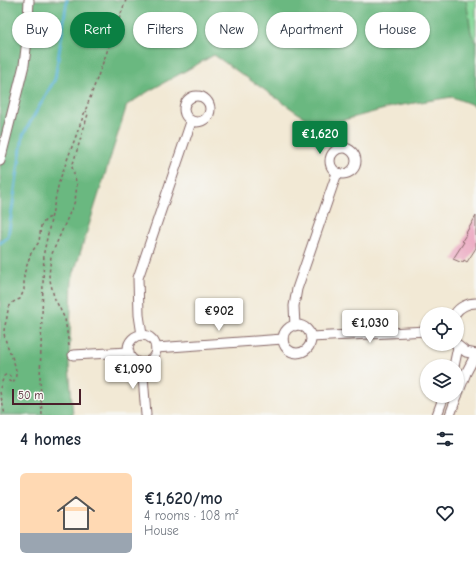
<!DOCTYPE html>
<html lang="en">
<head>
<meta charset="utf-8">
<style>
	body { margin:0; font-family:"Comic Neue",sans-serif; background:#f6f6f7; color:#1f2937; height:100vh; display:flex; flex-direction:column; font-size:15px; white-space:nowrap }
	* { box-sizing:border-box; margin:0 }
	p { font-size:13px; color:#747a83 }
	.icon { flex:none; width:22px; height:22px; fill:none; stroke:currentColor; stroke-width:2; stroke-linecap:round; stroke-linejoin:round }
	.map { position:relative; height:415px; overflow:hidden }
	.side { display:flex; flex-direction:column; background:#fff; flex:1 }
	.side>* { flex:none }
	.hud { position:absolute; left:12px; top:12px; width:452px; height:36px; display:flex; gap:8px }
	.tools { position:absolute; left:420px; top:307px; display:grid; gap:8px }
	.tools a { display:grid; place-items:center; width:44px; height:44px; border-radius:50%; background:#fff; box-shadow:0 1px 3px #0004; font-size:20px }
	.scale { position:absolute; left:12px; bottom:10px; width:69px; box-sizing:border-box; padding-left:4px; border:2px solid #4a1f2b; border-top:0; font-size:11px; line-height:14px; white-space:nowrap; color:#4a1f2b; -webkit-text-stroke:3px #f6f6f2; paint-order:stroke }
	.price { position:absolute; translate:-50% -34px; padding:0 9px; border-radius:4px; background:#fff; color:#222; font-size:13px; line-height:26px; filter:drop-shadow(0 1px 2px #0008) }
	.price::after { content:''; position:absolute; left:50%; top:24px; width:12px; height:9px; margin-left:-6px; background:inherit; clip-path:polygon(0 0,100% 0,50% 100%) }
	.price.on { background:#0b8043; color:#fff }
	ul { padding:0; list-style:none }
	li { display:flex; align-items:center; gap:12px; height:100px; padding:0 20px }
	li span { display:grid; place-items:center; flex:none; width:112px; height:80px; border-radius:6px; color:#555 }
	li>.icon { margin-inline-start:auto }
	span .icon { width:48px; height:48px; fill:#fffc; stroke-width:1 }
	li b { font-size:17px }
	h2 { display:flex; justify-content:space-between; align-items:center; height:48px; padding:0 20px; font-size:17px }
	.chip { padding:0 14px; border-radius:18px; background:#fff; box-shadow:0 1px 3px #0004; font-size:14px; line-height:36px }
	.chip.on { background:#0b8043; color:#fff }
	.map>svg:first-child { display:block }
	.green { fill:#84d798; stroke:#677b62 }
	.forest { fill:#6bb880; stroke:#5a6c56 }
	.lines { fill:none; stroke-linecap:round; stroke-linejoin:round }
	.stream { stroke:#57b1d4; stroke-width:3 }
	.building { fill:#ecabc3 }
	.minor-casing { stroke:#856666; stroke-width:11 }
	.path { stroke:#856666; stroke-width:1.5; stroke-dasharray:3 3; stroke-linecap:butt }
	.minor { stroke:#fff; stroke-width:9 }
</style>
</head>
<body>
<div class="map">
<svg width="476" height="415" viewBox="0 0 476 415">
	<rect width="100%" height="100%" fill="#f6f6f2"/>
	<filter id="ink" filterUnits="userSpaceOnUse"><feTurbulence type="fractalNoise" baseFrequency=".025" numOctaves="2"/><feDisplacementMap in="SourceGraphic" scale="8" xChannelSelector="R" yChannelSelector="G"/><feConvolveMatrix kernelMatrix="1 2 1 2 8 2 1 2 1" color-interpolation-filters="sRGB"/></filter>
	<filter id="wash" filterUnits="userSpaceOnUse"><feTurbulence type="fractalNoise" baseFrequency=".012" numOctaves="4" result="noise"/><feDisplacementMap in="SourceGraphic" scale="16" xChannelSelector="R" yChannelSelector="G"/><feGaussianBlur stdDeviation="0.9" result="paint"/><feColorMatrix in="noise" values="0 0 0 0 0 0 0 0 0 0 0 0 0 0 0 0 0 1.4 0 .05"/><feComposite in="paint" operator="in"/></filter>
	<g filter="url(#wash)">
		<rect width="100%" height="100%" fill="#f2e9d5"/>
		<!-- green -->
		<path class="green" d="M466 0H476V43L471 33Z"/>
		<!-- forest -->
		<path class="forest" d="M0 0H466L471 33 476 43V106L452 97 396 106 318 127 214 55 149 91 127 105 72 279 69 365 73 415H0Z"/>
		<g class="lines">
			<!-- stream -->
			<path class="stream" d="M0 243 8 237 23 135 55 79 67 0"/>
		</g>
		<g id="blocks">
			<!-- building -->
			<path class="building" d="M476 216V248L467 262 464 260 463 262 461 261 460 262 453 259 464 242 462 241 467 233H466Z"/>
		</g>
	</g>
	<g filter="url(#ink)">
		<use href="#blocks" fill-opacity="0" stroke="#856666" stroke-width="1"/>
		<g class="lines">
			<defs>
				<g id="minor">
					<circle cx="197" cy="109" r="13"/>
					<circle cx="343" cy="161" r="13"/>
					<path d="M0 161 24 65 27 40 29 0"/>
					<path d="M455 314C459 307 468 303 476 303"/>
					<circle cx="297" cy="339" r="14"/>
					<path d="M295 326 294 306 297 289 337 173"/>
					<path d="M142 335 139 315 138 278 191 122"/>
					<circle cx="142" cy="349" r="14"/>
					<path d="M311 337 427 331"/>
					<path d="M456 344 466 352 476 354"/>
					<path d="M156 348 283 339"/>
					<path d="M73 355 129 352"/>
					<path d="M142 363 146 415"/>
					<path d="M454 366 458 347"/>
					<path d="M457 396 466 373 476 354"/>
					<path d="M437 415 444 396"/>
					<path d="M450 415 457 396"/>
				</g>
			</defs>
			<!-- minor casing -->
			<use href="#minor" class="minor-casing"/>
			<!-- path -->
			<g class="path">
				<path d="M69 346 65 319 54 297 49 276 51 256 75 201 77 185 72 167 88 114 86 111"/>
				<path d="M0 388 4 376 7 374 10 376 9 381 13 383C23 369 5 349 4 332 4 328 6 322 7 317 8 307 10 302 20 299L24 290V274L31 253 39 242 41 226 46 219 51 217"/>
				<path d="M0 392 5 415"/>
				<path d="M42 415 40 379 44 252 59 182 126 0"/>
			</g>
			<!-- minor -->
			<use href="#minor" class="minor"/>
		</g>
	</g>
</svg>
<div class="tools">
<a><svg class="icon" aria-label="locate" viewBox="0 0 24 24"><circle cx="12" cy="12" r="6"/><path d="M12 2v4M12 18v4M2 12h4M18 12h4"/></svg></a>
<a><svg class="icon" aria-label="layers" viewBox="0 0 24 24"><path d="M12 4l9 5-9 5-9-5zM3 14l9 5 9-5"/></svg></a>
</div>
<div class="scale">50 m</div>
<b class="price on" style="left:320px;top:155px">€1,620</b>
<b class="price" style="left:219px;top:332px">€902</b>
<b class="price" style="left:370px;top:344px">€1,030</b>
<b class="price" style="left:133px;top:390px">€1,090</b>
<div class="hud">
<a class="chip">Buy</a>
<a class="chip on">Rent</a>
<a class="chip">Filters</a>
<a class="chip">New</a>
<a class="chip">Apartment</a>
<a class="chip">House</a>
</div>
</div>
<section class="side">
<h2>4 homes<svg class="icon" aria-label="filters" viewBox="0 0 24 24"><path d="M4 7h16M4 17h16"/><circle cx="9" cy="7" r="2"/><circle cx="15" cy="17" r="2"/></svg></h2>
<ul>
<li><span style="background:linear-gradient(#ffd9b3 75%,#9aa5b1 0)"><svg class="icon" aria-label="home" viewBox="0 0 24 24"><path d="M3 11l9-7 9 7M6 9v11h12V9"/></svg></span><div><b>€1,620/mo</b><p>4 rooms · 108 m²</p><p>House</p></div><svg class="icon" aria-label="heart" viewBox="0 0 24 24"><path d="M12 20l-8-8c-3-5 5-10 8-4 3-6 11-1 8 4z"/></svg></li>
</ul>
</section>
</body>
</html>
